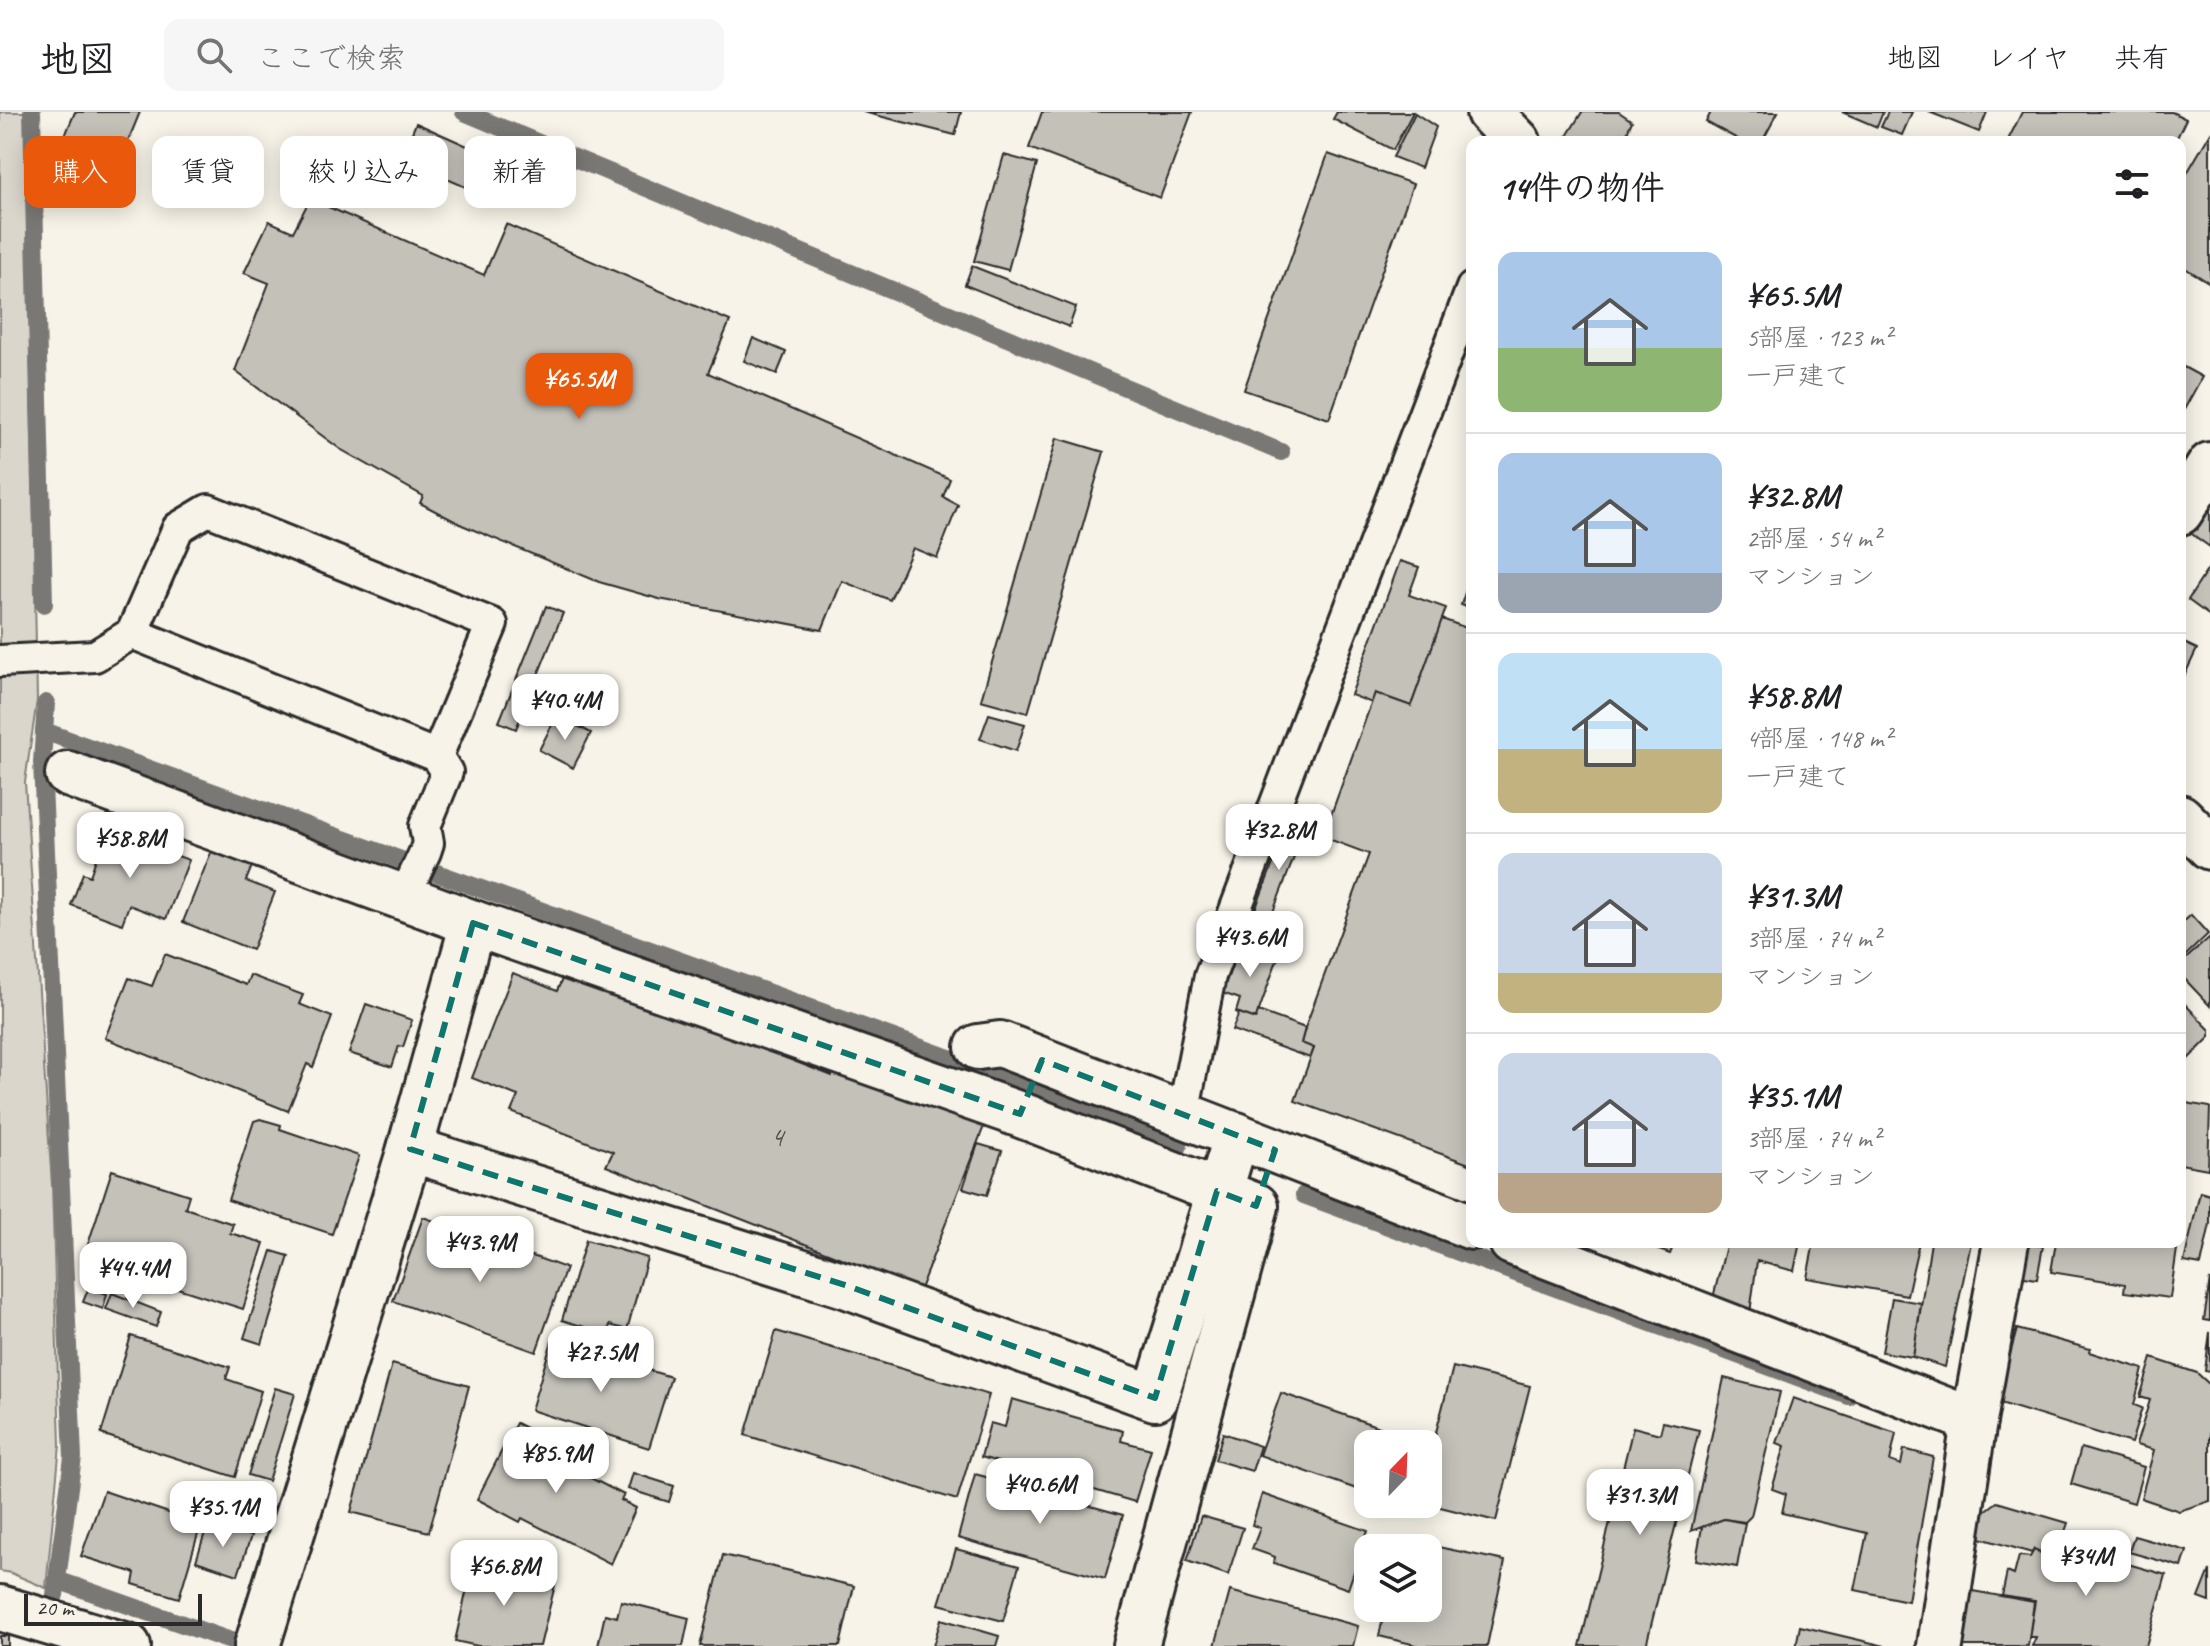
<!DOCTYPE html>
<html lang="ja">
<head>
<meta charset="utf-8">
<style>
	body { margin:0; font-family:Caveat,"Klee One",sans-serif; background:#f6f6f6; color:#202124; height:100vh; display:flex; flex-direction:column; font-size:30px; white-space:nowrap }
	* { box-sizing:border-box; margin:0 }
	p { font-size:26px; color:#757577 }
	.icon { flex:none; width:44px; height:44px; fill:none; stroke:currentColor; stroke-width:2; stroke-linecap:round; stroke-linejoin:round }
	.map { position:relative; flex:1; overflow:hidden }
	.drawer { position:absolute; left:1466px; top:24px; width:720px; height:1112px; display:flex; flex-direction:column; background:#fff; border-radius:16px; box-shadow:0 4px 20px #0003 }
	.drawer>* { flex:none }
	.banner { position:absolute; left:24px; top:24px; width:760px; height:72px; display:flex; gap:16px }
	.needle { width:52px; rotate:23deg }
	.controls { position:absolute; left:1354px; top:1318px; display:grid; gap:16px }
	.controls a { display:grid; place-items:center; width:88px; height:88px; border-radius:16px; background:#fff; box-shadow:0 4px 20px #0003; font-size:40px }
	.scale { position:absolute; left:24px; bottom:20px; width:178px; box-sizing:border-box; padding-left:8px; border:4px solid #2b2b2b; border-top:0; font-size:22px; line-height:28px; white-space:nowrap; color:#2b2b2b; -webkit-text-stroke:6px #f7f3e8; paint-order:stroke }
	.price { position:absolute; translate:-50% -68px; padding:0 18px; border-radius:16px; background:#fff; color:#222; font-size:26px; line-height:52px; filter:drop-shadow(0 2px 4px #0008) }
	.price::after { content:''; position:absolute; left:50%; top:48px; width:24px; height:18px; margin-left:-12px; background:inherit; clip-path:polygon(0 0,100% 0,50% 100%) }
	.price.active { background:#ea580c; color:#fff }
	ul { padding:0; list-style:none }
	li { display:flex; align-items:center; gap:24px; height:200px; padding:0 32px }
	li+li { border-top:2px solid #e0e0e0 }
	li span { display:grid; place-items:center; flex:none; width:224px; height:160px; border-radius:16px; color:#555 }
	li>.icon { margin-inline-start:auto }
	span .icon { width:96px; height:96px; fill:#fffc; stroke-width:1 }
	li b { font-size:34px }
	h2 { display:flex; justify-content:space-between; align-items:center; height:96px; padding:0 32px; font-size:34px }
	.chip { padding:0 28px; border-radius:16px; background:#fff; box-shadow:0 4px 20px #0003; font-size:28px; line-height:72px }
	.chip.active { background:#ea580c; color:#fff }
	header { display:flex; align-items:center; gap:48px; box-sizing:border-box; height:112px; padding:0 40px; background:#fff; border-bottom:2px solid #e0e0e0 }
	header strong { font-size:38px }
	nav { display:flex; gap:44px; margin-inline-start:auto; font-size:28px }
	.search { width:560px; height:72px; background:#f6f6f6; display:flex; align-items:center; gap:20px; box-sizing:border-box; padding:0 28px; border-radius:16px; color:#757577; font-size:30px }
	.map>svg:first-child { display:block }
	.green { fill:#dad6cc; stroke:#82807c; stroke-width:2 }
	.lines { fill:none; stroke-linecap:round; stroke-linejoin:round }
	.stream { stroke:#7a7874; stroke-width:18 }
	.building { fill:#c4c1b9; stroke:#2b2b2b; stroke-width:2 }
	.service-casing { stroke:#2b2b2b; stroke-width:36 }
	.minor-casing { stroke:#2b2b2b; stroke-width:50 }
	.secondary-casing { stroke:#2b2b2b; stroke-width:50 }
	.service { stroke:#f7f3e8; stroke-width:30 }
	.minor { stroke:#f7f3e8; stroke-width:44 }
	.secondary { stroke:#f7f3e8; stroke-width:44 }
	.marked { fill:none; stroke:#0f766e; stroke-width:6; stroke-dasharray:16 10; stroke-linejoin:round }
	.labels { text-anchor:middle; stroke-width:6; stroke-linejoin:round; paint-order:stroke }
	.number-label { font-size:28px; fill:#51504e }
</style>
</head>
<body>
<header>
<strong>地図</strong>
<div class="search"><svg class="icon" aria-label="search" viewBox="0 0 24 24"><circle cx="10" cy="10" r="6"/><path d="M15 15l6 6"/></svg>ここで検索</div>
<nav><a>地図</a><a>レイヤ</a><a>共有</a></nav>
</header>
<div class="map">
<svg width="2210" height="1534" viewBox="0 0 2210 1534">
	<rect width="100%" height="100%" fill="#f7f3e8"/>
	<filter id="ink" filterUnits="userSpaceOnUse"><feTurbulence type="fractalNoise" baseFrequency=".0125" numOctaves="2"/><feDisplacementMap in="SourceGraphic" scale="16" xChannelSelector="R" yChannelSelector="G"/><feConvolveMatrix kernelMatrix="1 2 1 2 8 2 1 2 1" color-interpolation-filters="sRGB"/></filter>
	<g filter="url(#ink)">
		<!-- green -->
		<path class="green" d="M0 0H26L37 588 25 670 52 1073 60 1333 46 1476 11 1461 0 1459Z"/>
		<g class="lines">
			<!-- stream -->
			<g class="stream">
				<path d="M32 0 44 492"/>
				<path d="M464 0 1281 340"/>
				<path d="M46 591 42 650 73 1345 55 1483"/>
				<path d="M44 619 999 964 1179 1034"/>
				<path d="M1304 1083 1849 1284"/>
				<path d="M57 1468 245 1534"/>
			</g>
		</g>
		<!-- building -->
		<g class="building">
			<path d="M75 0H140L111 71 56 45Z"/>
			<path d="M863 0H961L955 23Z"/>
			<path d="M1042 0H1192L1160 86 1029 36Z"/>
			<path d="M1337 0H1413L1393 38 1333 7Z"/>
			<path d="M1582 0H1619L1632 9 1623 30H1574L1567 24Z"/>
			<path d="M1711 0H1778L1762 30H1743L1706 10Z"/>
			<path d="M1842 0H1883L1877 15Z"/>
			<path d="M1888 0H1912L1902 23 1881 15Z"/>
			<path d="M1929 0H1987L1979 20Z"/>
			<path d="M2022 0H2172L2186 7 2175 30H2007Z"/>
			<path d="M1415 1 1436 15 1421 56 1393 45Z"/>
			<path d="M416 11 492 45 477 80 401 47Z"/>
			<path d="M2210 22V171L2180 153V73Z"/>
			<path d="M1650 23 1666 30H1648Z"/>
			<path d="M1328 42 1413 72 1329 307 1244 278Z"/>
			<path d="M1004 43 1037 52 1008 158 974 149Z"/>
			<path d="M310 87 484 163 506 112 730 209 708 261 950 367 943 385 958 393 937 446 913 436 890 488 842 469 822 518 659 487 599 470 462 413 420 391 423 384 340 337 235 259 269 171 244 161 269 109 293 120Z"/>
			<path d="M972 154 1076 195 1069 215 965 173Z"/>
			<path d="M753 226 786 240 777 262 744 249Z"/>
			<path d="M2180 253 2202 265 2180 305Z"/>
			<path d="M1057 326 1104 340 1028 601 981 588Z"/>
			<path d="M2210 390V435L2189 420Z"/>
			<path d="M1400 449 1419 455 1409 483 1446 496 1411 594 1375 581 1372 591 1351 583Z"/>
			<path d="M2210 454V504L2188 488Z"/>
			<path d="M1467 475 1472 477V497L1461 493Z"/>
			<path d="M546 494 563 501 516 617 499 610Z"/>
			<path d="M1442 507 1472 518V1053L1295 989 1314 936 1301 931 1305 916 1369 742 1323 725 1375 581 1411 594Z"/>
			<path d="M2180 529 2197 537 2180 573Z"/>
			<path d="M989 602 1025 612 1016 639 980 627Z"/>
			<path d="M557 603 591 621 573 656 539 638Z"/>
			<path d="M1290 708 1306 714 1268 813 1252 806Z"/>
			<path d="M106 718 189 748 166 807 129 793 122 812 71 793 83 761 90 764Z"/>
			<path d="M212 738 252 754 246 769 275 780 252 838 183 810Z"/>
			<path d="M2191 803 2208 822 2180 849V813Z"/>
			<path d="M2210 825V894L2180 862V852Z"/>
			<path d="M1240 831 1278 845 1256 907 1236 900 1240 887 1222 881Z"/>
			<path d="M165 842 246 873 250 863 303 883 299 892 332 905 313 955 307 952 288 999 105 926 129 866 152 874Z"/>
			<path d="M565 860 832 964 837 950 986 1009 920 1177 606 1054 613 1040 511 1000 518 984 472 966 513 861 557 879Z"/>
			<path d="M2180 887 2210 918V925L2180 955Z"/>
			<path d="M366 892 412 908 403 935 399 934 392 955 349 941Z"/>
			<path d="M1258 899 1305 916 1301 931 1314 936 1310 946 1232 918 1239 901 1256 907Z"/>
			<path d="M2180 990 2210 995 2208 1057 2180 1052Z"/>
			<path d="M260 1007 281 1013 280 1017 359 1044 332 1122 228 1088 254 1009Z"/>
			<path d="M978 1032 1002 1039 987 1083 963 1076Z"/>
			<path d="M112 1058 189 1083 185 1096 233 1112 230 1121 264 1131 243 1197 118 1157 116 1162 82 1151Z"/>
			<path d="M2200 1080 2210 1083V1112L2201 1153 2184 1150Z"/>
			<path d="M423 1105 566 1156 536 1240 393 1189Z"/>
			<path d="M586 1128 647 1146 627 1218 610 1213 607 1222 562 1208Z"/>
			<path d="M1636 1130H1675L1670 1142Z"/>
			<path d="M1727 1130H1800L1794 1159 1757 1149 1750 1201 1713 1186Z"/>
			<path d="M1814 1130H1919L1907 1183 1807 1166Z"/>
			<path d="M1931 1130 1971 1131 1945 1255 1913 1245Z"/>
			<path d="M2056 1130H2178L2170 1186 2124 1180 2125 1172 2051 1160Z"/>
			<path d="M2024 1132 2043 1134 2037 1167 2018 1164Z"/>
			<path d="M272 1139 289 1144 262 1232 244 1226Z"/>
			<path d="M2210 1167V1209L2204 1208Z"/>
			<path d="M89 1175 107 1182 103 1197 83 1190Z"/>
			<path d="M112 1181 161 1200 156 1215 106 1197Z"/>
			<path d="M1892 1186 1921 1191 1913 1245 1882 1240Z"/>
			<path d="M2017 1217 2090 1237 2089 1240 2143 1257 2134 1293 2142 1296 2131 1331 1997 1290Z"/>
			<path d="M776 1219 989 1283 957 1388 745 1323Z"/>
			<path d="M2210 1220V1260L2205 1259Z"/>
			<path d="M131 1224 230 1255 226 1267 261 1279 235 1365 101 1322Z"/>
			<path d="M552 1229 671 1265 649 1336 531 1298Z"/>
			<path d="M2152 1246 2197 1261 2210 1273V1389L2179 1399 2141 1386 2154 1338 2136 1333 2150 1288 2140 1285Z"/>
			<path d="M392 1252 469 1274 429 1420 351 1400Z"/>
			<path d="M1453 1255 1530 1274 1496 1409 1428 1392V1351Z"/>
			<path d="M1724 1266 1780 1280 1751 1404 1745 1410 1724 1407 1691 1419Z"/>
			<path d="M275 1276 295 1282 268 1369 248 1363Z"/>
			<path d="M1281 1281 1408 1325 1406 1332H1368V1381L1259 1343Z"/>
			<path d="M1793 1286 1896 1321 1890 1349 1901 1353 1904 1337 1933 1345 1908 1489 1855 1478 1867 1421 1782 1401 1786 1382 1772 1377 1785 1334 1777 1331Z"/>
			<path d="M1012 1287 1123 1319 1121 1329 1151 1337 1135 1390 981 1345 990 1311 1005 1315Z"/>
			<path d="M1663 1310 1699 1318 1646 1534H1580L1633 1315 1660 1322Z"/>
			<path d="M516 1311 553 1330 549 1336 582 1353 579 1360 624 1383 621 1388 636 1396 611 1452 522 1406 520 1410 477 1387Z"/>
			<path d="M1223 1321 1260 1334 1252 1359 1215 1348Z"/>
			<path d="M2081 1336 2144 1355 2134 1391 2071 1372Z"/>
			<path d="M633 1361 674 1374 669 1390 628 1377Z"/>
			<path d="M975 1362 1123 1403 1105 1467 958 1426Z"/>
			<path d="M104 1379 201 1412 179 1486 133 1472 135 1461 81 1444Z"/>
			<path d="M1262 1382 1368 1419 1348 1477 1274 1451 1275 1445 1252 1437 1260 1416 1252 1413Z"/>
			<path d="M1997 1390 2068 1411 2061 1431 2052 1429 2047 1443 2034 1437 2032 1441 1977 1425 1981 1402Z"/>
			<path d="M1201 1404 1243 1416 1228 1463 1187 1449Z"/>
			<path d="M1724 1407 1745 1411 1737 1455 1696 1448 1702 1415Z"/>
			<path d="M208 1411 251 1424 238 1463 196 1449Z"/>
			<path d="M2134 1424 2187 1439 2182 1455 2129 1440Z"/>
			<path d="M1400 1427 1505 1449 1487 1534H1420L1379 1524 1385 1496H1428V1436H1398Z"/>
			<path d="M2052 1430 2166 1463 2146 1534H2032L2036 1525H2029L2035 1489 2002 1484 2007 1460 2014 1463 2019 1444 2030 1445 2034 1438 2047 1444Z"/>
			<path d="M956 1437 1019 1454 1003 1509 939 1492Z"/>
			<path d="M723 1443 854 1474 840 1534H700Z"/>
			<path d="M473 1451 556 1469 540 1534H478L455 1529Z"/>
			<path d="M2210 1458V1490L2199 1486Z"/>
			<path d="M1967 1478 2034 1490 2028 1534H1958Z"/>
			<path d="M1230 1479 1358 1514 1353 1534H1215Z"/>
			<path d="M621 1489 689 1506 683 1534H598L605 1502 617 1505Z"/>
			<path d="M941 1507 999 1524 996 1534H933Z"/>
			<path d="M1800 1514 1885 1534H1796Z"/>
			<rect x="0" y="1524" width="8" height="10"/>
		</g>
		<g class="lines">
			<defs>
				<g id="service">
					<path d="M0 549 95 544 132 521 178 416 208 398 492 512 437 644 132 521"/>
					<path d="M404 785 425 740 428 731 425 714 447 660 437 644"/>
					<path d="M1183 1002 1210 864 1472 176"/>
				</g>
				<g id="minor">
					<path d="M2180 400 2210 353"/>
					<path d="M68 662 473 811 1021 1003 1256 1094 1136 1534"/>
					<path d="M978 935 1000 932 1472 1115"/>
					<path d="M410 1037 848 1174 1155 1286 1237 1023"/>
					<path d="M1512 1130 1974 1309"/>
					<path d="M0 1496 128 1534"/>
					<path d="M257 1534 410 1037 473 811"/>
					<path d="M1940 1534 1974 1309 2006 1130"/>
				</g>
				<g id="secondary">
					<path d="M1489 0 1518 30"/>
					<path d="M2180 705 2210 735"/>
				</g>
			</defs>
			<!-- service casing -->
			<use href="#service" class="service-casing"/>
			<!-- minor casing -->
			<use href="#minor" class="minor-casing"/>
			<!-- secondary casing -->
			<use href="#secondary" class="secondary-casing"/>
			<!-- service -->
			<use href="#service" class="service"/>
			<!-- minor -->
			<use href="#minor" class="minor"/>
			<!-- secondary -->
			<use href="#secondary" class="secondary"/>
		</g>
	</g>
	<!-- marked area -->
	<path class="marked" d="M473 811 1020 1002 1042 948 1275 1038 1256 1094 1217 1079 1155 1286 848 1174 410 1037Z"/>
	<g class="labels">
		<!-- number labels -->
		<g class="number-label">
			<text x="777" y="1034">4</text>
		</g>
	</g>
</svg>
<div class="controls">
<a><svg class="needle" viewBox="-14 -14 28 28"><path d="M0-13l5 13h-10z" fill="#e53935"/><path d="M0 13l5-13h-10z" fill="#757577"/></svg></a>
<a><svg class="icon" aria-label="layers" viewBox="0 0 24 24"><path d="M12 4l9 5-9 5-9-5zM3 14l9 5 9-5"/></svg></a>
</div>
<div class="scale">20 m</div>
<b class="price active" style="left:579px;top:309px">¥65.5M</b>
<b class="price" style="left:565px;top:630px">¥40.4M</b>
<b class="price" style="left:1279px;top:760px">¥32.8M</b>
<b class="price" style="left:130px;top:768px">¥58.8M</b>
<b class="price" style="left:1250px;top:867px">¥43.6M</b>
<b class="price" style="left:480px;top:1172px">¥43.9M</b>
<b class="price" style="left:133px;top:1198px">¥44.4M</b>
<b class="price" style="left:601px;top:1282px">¥27.5M</b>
<b class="price" style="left:556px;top:1383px">¥85.9M</b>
<b class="price" style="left:1040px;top:1414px">¥40.6M</b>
<b class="price" style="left:1640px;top:1425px">¥31.3M</b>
<b class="price" style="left:223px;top:1437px">¥35.1M</b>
<b class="price" style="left:2086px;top:1486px">¥34M</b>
<b class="price" style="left:504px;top:1496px">¥56.8M</b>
<div class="banner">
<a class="chip active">購入</a>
<a class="chip">賃貸</a>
<a class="chip">絞り込み</a>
<a class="chip">新着</a>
</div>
<section class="drawer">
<h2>14件の物件<svg class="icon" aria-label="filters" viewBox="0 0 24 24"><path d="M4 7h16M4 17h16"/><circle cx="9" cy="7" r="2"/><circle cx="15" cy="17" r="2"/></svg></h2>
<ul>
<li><span style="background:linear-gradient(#a9c7e8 60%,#8fb573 0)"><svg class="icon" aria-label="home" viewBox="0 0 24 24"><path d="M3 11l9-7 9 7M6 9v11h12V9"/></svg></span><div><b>¥65.5M</b><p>5部屋 · 123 m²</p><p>一戸建て</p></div></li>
<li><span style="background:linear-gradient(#a9c7e8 75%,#9aa5b1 0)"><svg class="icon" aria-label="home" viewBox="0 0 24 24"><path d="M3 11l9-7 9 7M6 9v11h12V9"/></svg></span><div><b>¥32.8M</b><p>2部屋 · 54 m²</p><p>マンション</p></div></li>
<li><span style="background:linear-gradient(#bfe0f5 60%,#c2b280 0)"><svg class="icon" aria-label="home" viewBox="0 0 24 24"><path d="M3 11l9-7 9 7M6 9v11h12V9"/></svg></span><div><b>¥58.8M</b><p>4部屋 · 148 m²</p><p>一戸建て</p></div></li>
<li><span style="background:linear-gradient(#c9d6e8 75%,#c2b280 0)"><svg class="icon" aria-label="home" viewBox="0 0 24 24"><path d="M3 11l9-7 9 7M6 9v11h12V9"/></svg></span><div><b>¥31.3M</b><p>3部屋 · 74 m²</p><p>マンション</p></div></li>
<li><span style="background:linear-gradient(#c9d6e8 75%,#b9a48a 0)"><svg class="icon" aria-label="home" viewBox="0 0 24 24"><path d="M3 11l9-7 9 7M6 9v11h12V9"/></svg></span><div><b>¥35.1M</b><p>3部屋 · 74 m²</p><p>マンション</p></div></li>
</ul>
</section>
</div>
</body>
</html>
